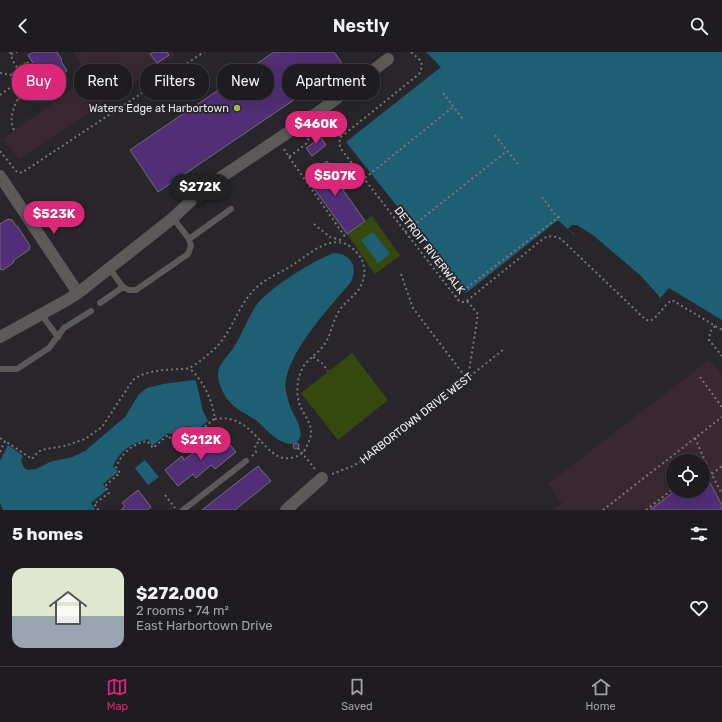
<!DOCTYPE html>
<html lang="en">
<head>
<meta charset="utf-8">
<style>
	body { margin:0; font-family:Rubik,sans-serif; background:#262529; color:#f1f3f6; height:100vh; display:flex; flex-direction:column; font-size:15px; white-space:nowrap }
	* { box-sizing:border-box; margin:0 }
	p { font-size:13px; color:#a1a1a5 }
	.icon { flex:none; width:22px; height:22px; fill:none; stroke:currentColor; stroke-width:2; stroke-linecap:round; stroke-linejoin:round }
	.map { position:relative; height:458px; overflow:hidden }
	.drawer { display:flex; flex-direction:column; background:#1e1c20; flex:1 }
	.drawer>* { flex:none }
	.top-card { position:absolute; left:12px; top:12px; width:400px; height:36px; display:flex; gap:8px }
	.buttons { position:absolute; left:666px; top:402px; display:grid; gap:8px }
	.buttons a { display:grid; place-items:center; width:44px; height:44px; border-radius:50%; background:#1e1c20; box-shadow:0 4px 16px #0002,0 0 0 1px #3c3a3e; font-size:20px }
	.price { position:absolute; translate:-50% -34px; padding:0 9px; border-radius:14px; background:#db2777; color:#fff; font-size:13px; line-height:26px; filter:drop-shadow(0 1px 2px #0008) }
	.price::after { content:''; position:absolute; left:50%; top:24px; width:12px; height:9px; margin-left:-6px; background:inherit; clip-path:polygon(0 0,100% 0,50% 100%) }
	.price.on { background:#222; color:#fff }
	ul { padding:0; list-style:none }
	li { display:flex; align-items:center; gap:12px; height:100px; padding:0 12px }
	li+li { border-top:1px solid #3c3a3e }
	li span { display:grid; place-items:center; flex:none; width:112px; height:80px; border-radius:12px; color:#555 }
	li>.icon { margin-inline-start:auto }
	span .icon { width:48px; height:48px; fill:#fffc; stroke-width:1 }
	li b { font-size:17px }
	h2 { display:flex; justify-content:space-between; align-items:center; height:48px; padding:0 12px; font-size:17px }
	.tag { padding:0 14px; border-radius:16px; background:#1e1c20; box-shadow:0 4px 16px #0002,0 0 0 1px #3c3a3e; font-size:14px; line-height:36px }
	.tag.on { background:#db2777; color:#fff }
	header { display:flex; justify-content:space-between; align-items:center; height:52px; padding:0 12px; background:#1e1c20; font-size:18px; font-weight:600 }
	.tab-bar { display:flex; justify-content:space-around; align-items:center; height:56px; border-top:1px solid #3c3a3e; background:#1e1c20; font-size:11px; color:#a1a1a5 }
	.tab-bar a { display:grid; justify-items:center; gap:2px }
	.tab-bar .on { color:#db2777 }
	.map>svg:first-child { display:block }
	.commercial { fill:#3a2831; fill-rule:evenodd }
	.industrial { fill:#392832 }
	.green { fill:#35480d }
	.water { fill:#1e5f73 }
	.pier { fill:#28262b }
	.building { fill:#502f76; stroke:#716f75 }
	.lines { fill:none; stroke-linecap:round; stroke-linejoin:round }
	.path { stroke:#79777c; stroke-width:2; stroke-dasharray:2 3; stroke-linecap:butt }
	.service { stroke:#5c5959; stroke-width:6 }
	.minor { stroke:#5c5959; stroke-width:12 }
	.poi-dot { fill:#97cc38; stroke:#28262b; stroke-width:1.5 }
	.labels { text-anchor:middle; stroke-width:3.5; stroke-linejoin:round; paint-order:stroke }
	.poi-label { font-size:11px; fill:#efeef1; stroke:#28262b; text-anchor:end }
	.street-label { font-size:11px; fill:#efeef1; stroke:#28262b }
</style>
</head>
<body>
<header><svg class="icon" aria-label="back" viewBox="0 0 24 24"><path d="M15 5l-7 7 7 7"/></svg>Nestly<svg class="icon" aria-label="search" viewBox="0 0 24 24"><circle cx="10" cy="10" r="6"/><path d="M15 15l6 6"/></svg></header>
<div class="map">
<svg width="722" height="458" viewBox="0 0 722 458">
	<rect width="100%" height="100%" fill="#28262b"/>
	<!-- commercial -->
	<path class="commercial" d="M709 308 722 324V458H552L562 451 548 432ZM673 409H703V439H673Z"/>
	<!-- industrial -->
	<path class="industrial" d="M73 0H173L175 3 19 107 3 87 89 25Z"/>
	<!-- green -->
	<g class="green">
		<path d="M372 164 400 204 375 222 347 182Z"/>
		<path d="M352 301 388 348 338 388 301 341Z"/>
	</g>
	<!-- water -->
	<g class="water">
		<path d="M426 0H722V268L669 236 656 251 647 240 578 181 574 183 559 169H557L466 241 346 90 441 15Z"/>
		<path d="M373 180 390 202 378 211 361 188Z"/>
		<path d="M334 201C352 202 358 215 351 230 329 256 293 294 286 327 284 337 288 348 291 357 295 365 306 382 297 390 293 393 287 392 283 390 273 386 265 376 257 369 247 362 236 358 228 348 223 342 218 330 218 323 217 313 229 303 234 295 242 282 247 268 255 255 267 237 314 208 334 201Z"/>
		<path d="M193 328 196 329 203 359 208 369 195 379 189 374C183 378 176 384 168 381L152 394 148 387C132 391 120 398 113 414L118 420 103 432 107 438 91 451 95 457 94 458H3L0 451V409L8 393 23 404 21 408 24 416 28 418 36 417 50 410 72 405 85 399 125 365 139 342 147 336 163 332Z"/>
		<path d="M145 408 159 425 148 433 135 416Z"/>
	</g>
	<!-- pier -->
	<path class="pier" d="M572 173H577L594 184 641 224 659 244 660 247 654 253 645 241 568 177Z"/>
	<!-- building -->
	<g class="building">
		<path d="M34 0H57L62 8 61 9 67 19 48 32 41 23 40 24 33 15 35 14 28 3Z"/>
		<path d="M154 0H167L169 3 157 11 150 2Z"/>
		<path d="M274 0H334L344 14 158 140 130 98Z"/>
		<path d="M317 80 326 93 312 104 306 96 316 89 312 84Z"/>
		<path d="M327 109 346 136 343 138 365 169 347 182 305 124Z"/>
		<path d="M8 167 12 168 16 174 18 175 30 194 29 198 14 208 13 211 3 218 0 217V172Z"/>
		<path d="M222 383 236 400 215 417 211 413 196 426 193 422 178 434 165 418 182 404 184 408 199 396 202 399Z"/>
		<circle cx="296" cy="394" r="3"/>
		<path d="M258 414 271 429 235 458H202Z"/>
		<path d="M703 418 722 453V458H650L675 439H703Z"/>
		<path d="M138 438 151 455 147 458H121L125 454 122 451Z"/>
	</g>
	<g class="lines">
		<!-- path -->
		<g class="path">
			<path d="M10 0 13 9 18 17"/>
			<path d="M411 0C420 8 425 10 419 22L341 85 339 91 341 97 459 249 463 250 468 248 544 186C551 183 555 184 561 187L646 268 650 269C659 264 663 254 672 248L722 278"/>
			<path d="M11 2 17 0"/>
			<path d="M27 10 40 29C36 32 31 36 26 38 16 41 8 28 14 20 17 16 23 13 27 10Z"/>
			<path d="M0 21 12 23"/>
			<path d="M443 41 463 67"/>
			<path d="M0 43 14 33"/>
			<path d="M18 46C29 48 36 42 45 36L40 29"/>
			<path d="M333 76 341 85"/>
			<path d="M14 78C7 64 17 51 21 38"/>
			<path d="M495 83 520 115"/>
			<path d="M284 97 289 105 306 92 310 84 317 79 321 83 333 76 327 67"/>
			<path d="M0 99 16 119 19 121 23 120 204 0"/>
			<path d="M289 105 346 186"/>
			<path d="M365 126 453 55"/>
			<path d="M542 145 558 166"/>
			<path d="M314 172 330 185 341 188 340 191"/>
			<path d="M405 180 507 99"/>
			<path d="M401 222 413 256 467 327"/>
			<path d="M455 245 560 164"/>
			<path d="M467 249 478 262 468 326"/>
			<path d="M715 274 710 280 709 288 722 304"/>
			<path d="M313 305 322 311 328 319"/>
			<path d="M700 325 722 355"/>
			<path d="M0 386 5 389"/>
			<path d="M695 386 706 411 703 414"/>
			<path d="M298 396 315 417"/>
			<path d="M0 400 5 389 32 407 37 401 41 398 64 394 85 387 102 375 133 328C146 318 164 318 180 317 183 317 186 317 189 316 195 314 206 304 211 300 233 282 236 254 257 235 267 226 280 221 291 214 312 201 336 175 358 202 364 209 366 219 363 228 360 241 348 247 341 256 333 267 332 279 326 290 320 300 309 306 303 315 297 326 296 339 299 351 304 365 317 375 308 391 307 394 305 399 302 401 296 407 282 408 276 403 261 393 253 376 236 369 229 366 222 366 215 367 212 348 204 329 189 316"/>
			<path d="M252 404 256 400 255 393 261 388"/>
			<path d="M706 411 722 442"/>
			<path d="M332 422 353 414 377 399 504 297"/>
			<path d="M712 422 722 414"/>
			<path d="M165 443 175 456"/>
			<path d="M97 458 98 457 94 452 109 441 105 434 120 421 116 415C122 401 132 392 147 389L153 396 168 383 173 390 190 376 195 383 214 367"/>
			<path d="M603 458 722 365"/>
			<path d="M646 458 673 437"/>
		</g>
		<!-- service -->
		<g class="service">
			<path d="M173 166 189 187"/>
			<path d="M109 216 123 235"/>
			<path d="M100 251 123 235 129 238H136L188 202 191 194 189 187 231 157"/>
			<path d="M41 262 58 285"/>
			<path d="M0 317H17L49 296 64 276 91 259"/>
			<path d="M183 458 246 409"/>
		</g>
		<!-- minor -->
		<g class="minor">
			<path d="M0 124 78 241"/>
			<path d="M0 285 67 248 78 241 173 166 202 138 320 59 388 7"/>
			<path d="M286 458 322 426"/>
		</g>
	</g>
	<!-- markers -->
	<circle class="poi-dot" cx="237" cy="56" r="4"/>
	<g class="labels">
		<!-- poi labels -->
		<g class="poi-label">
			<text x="229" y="60">Waters Edge at Harbortown</text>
		</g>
		<!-- street labels -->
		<g class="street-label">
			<text transform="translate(430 198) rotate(52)" y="4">DETROIT RIVERWALK</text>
			<text transform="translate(416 366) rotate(-38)" y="4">HARBORTOWN DRIVE WEST</text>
		</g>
	</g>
</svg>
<div class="buttons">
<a><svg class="icon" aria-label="locate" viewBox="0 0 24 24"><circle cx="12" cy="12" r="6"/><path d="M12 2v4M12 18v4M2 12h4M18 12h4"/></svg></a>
</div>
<b class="price" style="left:316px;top:93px">$460K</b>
<b class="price" style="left:335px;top:145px">$507K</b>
<b class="price on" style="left:200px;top:156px">$272K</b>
<b class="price" style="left:54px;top:183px">$523K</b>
<b class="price" style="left:201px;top:409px">$212K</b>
<div class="top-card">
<a class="tag on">Buy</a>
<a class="tag">Rent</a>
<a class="tag">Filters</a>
<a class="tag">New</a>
<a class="tag">Apartment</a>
</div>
</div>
<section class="drawer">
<h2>5 homes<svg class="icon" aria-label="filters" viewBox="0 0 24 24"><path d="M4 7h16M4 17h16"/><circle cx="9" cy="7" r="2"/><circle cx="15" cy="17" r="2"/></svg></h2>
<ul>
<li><span style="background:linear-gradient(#dfe7d0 60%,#9aa5b1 0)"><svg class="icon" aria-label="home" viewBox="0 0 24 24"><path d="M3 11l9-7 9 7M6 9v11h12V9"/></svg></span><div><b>$272,000</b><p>2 rooms · 74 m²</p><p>East Harbortown Drive</p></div><svg class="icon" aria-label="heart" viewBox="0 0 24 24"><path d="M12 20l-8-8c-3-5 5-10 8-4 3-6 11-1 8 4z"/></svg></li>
</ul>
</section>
<nav class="tab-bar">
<a class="on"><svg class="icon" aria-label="map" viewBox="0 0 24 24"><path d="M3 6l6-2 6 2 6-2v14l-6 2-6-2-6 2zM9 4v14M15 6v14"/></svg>Map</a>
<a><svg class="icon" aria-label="saved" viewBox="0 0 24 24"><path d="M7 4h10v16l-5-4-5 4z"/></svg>Saved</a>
<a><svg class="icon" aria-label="home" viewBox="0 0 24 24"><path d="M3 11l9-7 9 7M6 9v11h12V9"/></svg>Home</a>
</nav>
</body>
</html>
